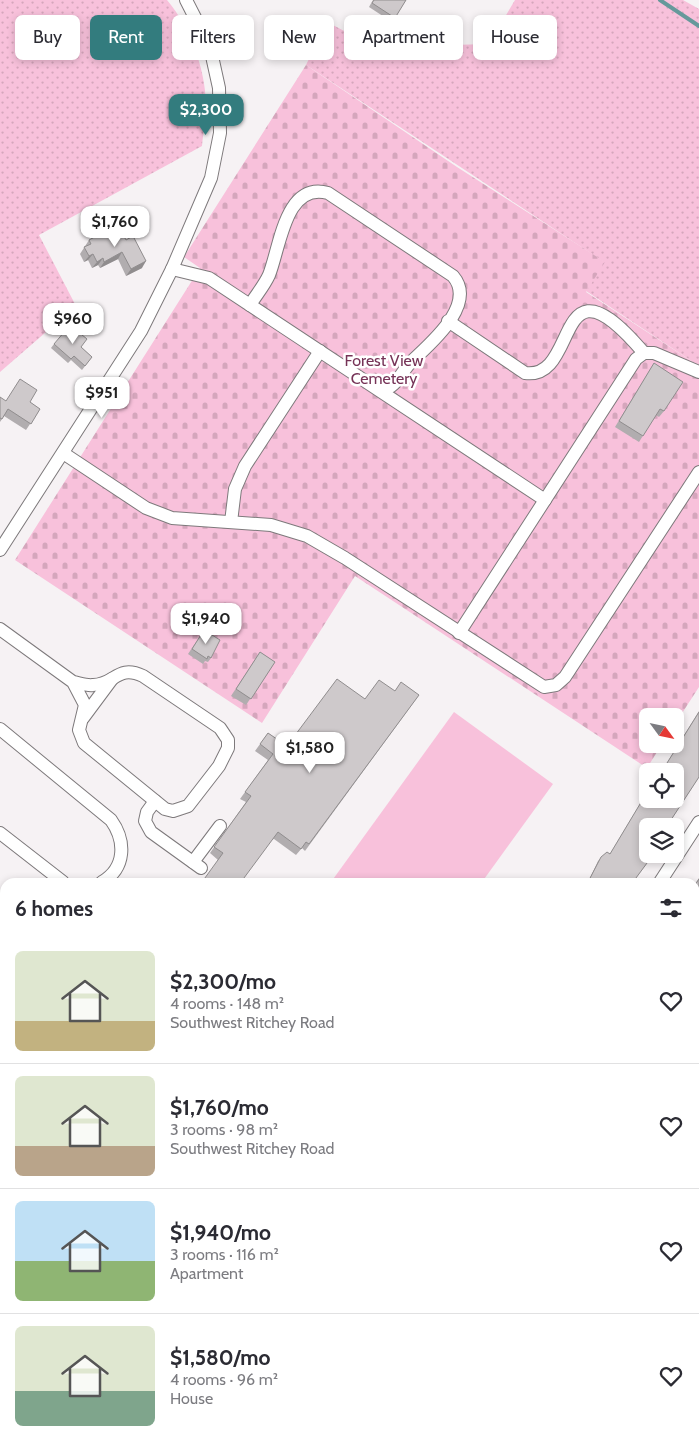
<!DOCTYPE html>
<html lang="en">
<head>
<meta charset="utf-8">
<style>
	body { margin:0; font-family:Cabin,sans-serif; background:#f7f7f7; color:#2b2b33; height:100vh; display:flex; flex-direction:column; font-size:19px; white-space:nowrap }
	* { box-sizing:border-box; margin:0 }
	p { font-size:16px; color:#7c7c81 }
	.icon { flex:none; width:28px; height:28px; fill:none; stroke:currentColor; stroke-width:2; stroke-linecap:round; stroke-linejoin:round }
	.map { position:relative; flex:1; overflow:hidden }
	.drawer { position:absolute; left:0px; top:878px; width:700px; height:571px; display:flex; flex-direction:column; background:#fff; border-radius:15px 15px 0 0; box-shadow:0 2px 8px #0003 }
	.drawer>* { flex:none }
	.top-card { position:absolute; left:15px; top:15px; width:670px; height:45px; display:flex; gap:10px }
	.needle { width:32px; rotate:123deg }
	.controls { position:absolute; left:639px; top:708px; display:grid; gap:10px }
	.controls a { display:grid; place-items:center; width:45px; height:45px; border-radius:8px; background:#fff; box-shadow:0 2px 8px #0003; font-size:25px }
	.price { position:absolute; translate:-50% -42px; padding:0 11px; border-radius:10px; background:#fff; color:#222; font-size:16px; line-height:32px; filter:drop-shadow(0 1px 2px #0008) }
	.price::after { content:''; position:absolute; left:50%; top:30px; width:15px; height:11px; margin-left:-8px; background:inherit; clip-path:polygon(0 0,100% 0,50% 100%) }
	.price.current { background:#337c7e; color:#fff }
	ul { padding:0; list-style:none }
	li { display:flex; align-items:center; gap:15px; height:125px; padding:0 15px }
	li+li { border-top:1px solid #e1e1e2 }
	li span { display:grid; place-items:center; flex:none; width:140px; height:100px; border-radius:8px; color:#555 }
	li>.icon { margin-inline-start:auto }
	span .icon { width:60px; height:60px; fill:#fffc; stroke-width:1 }
	li b { font-size:21px }
	h2 { display:flex; justify-content:space-between; align-items:center; height:60px; padding:0 15px; font-size:21px }
	.pill { padding:0 18px; border-radius:8px; background:#fff; box-shadow:0 2px 8px #0003; font-size:18px; line-height:45px }
	.pill.current { background:#337c7e; color:#fff }
	.map>svg:first-child { display:block }
	.grass { fill:url(#grass-dots) }
	.cemetery { fill:url(#cemetery-stones) }
	.park { fill:#f8c1db }
	.lines { fill:none; stroke-linecap:round; stroke-linejoin:round }
	.stream { stroke:#66999b; stroke-width:4 }
	.minor-casing { stroke:#7d797b; stroke-width:14 }
	.major-casing { stroke:#358082; stroke-width:18 }
	.minor { stroke:#fff; stroke-width:12 }
	.major { stroke:#88ced0; stroke-width:16 }
	.wall { fill:#b1adaf }
	.shaded-wall { fill:#908d8e }
	.building { fill:#cec9cb; stroke:#908d8e }
	.labels { text-anchor:middle; stroke-width:5; stroke-linejoin:round; paint-order:stroke }
	.park-label { font-size:16px; fill:#763357; stroke:#fff }
</style>
</head>
<body>
<div class="map">
<svg width="699" height="1448" viewBox="0 0 699 1448">
	<defs>
		<pattern id="grass-dots" width="8" height="8" patternUnits="userSpaceOnUse" patternTransform="scale(1.25)"><rect width="8" height="8" fill="#f8c1db"/><path d="M2 2h.1M6 6h.1" fill="none" stroke="#d5a6bc" stroke-width="1.8" stroke-linecap="round"/></pattern>
		<pattern id="cemetery-stones" width="16" height="16" patternUnits="userSpaceOnUse" patternTransform="scale(1.25)"><rect width="16" height="16" fill="#f8c1db"/><path d="M2 7V4a2 2 0 0 1 4 0v3zM10 15v-3a2 2 0 0 1 4 0v3z" fill="#d5a6bc"/></pattern>
	</defs>
	<rect width="100%" height="100%" fill="#f6f2f4"/>
	<!-- grass -->
	<g class="grass">
		<path d="M0 0H167C190 27 205 68 206 103 207 117 203 132 202 146L39 235 76 306 0 372Z"/>
		<path d="M515 0H683L699 9V366L586 291 604 262 306 65 327 22 375 47 489 44Z"/>
	</g>
	<!-- cemetery -->
	<path class="cemetery" d="M306 65 457 167 605 262 586 292 699 366V687L675 724V716H648V744H662L647 768 355 576 262 723 15 560 200 268 184 257Z"/>
	<!-- park -->
	<g class="park">
		<path d="M454 712 553 784 482 882H331Z"/>
		<path d="M5 926V965L0 961V932Z"/>
		<path d="M5 1144V1267L0 1264V1150Z"/>
		<path d="M259 1444H334L330 1448H265Z"/>
	</g>
	<g class="lines">
		<!-- stream -->
		<path class="stream" d="M660 0 699 26"/>
		<defs>
			<g id="minor">
				<path d="M172 269 209 278 545 500"/>
				<path d="M250 305C256 295 264 286 269 275 280 248 285 181 328 193L453 276C477 304 432 342 413 360 401 371 398 387 381 391"/>
				<path d="M448 321 525 373C581 381 552 245 644 353"/>
				<path d="M63 453 146 508 172 518 271 525 307 536 345 558 544 687 556 685 565 677 699 472"/>
				<path d="M231 522 235 489 245 466 320 351"/>
				<path d="M0 550 141 331 172 269 211 178 220 133 219 88 210 47 186 0"/>
				<path d="M0 629 73 682 85 705 79 730 84 743 165 809 173 811 188 806 219 766 228 748V740L220 728 143 676C117 664 115 685 93 685 87 686 79 683 73 682"/>
				<path d="M459 633 636 359 644 353H654L699 372"/>
				<path d="M83 718 112 679"/>
				<path d="M0 729 111 820C126 841 126 868 102 882"/>
				<path d="M155 801 147 812 145 821 151 832 201 868"/>
				<path d="M0 833 63 882"/>
				<path d="M193 862 220 826"/>
				<path d="M660 882 699 822"/>
				<path d="M695 1013 699 1018"/>
				<path d="M695 1160 699 1159"/>
				<path d="M0 1372 5 1374"/>
				<path d="M682 1444 689 1448"/>
				<path d="M0 1446 4 1448"/>
				<path d="M32 1448 35 1444"/>
				<path d="M372 1448 375 1444"/>
			</g>
			<g id="major">
				<path d="M0 1315 5 1318"/>
				<path d="M203 1444 210 1448"/>
			</g>
		</defs>
		<!-- minor casing -->
		<use href="#minor" class="minor-casing"/>
		<!-- major casing -->
		<use href="#major" class="major-casing"/>
		<!-- minor -->
		<use href="#minor" class="minor"/>
		<!-- major -->
		<use href="#major" class="major"/>
	</g>
	<!-- wall -->
	<g class="wall">
		<path d="M373 0H406L392 22 369 7Z"/>
		<path d="M115 226 142 268 126 276 118 259 100 268 98 265 92 268 88 260 84 262 80 254 89 240Z"/>
		<path d="M54 344 81 347 92 357 82 370 71 360 68 363 51 348Z"/>
		<path d="M654 363 664 411 659 417 656 415 639 442 615 427Z"/>
		<path d="M0 397 5 401 30 402 40 409 26 430 4 416 0 422Z"/>
		<path d="M204 630 211 658 208 662 205 661 203 664 188 654Z"/>
		<path d="M260 652 275 662 246 705 231 696Z"/>
		<path d="M395 691 419 695 305 851 302 848 296 855 274 839 218 860 210 853 246 802 240 799 268 760 255 751 268 733 287 746 365 699Z"/>
		<path d="M699 711V777L667 826H648V854H650L648 858 650 859 633 882H588L598 861 607 852 610 854 646 794 648 795V799H675V771H662Z"/>
		<path d="M699 878V975L695 972V884Z"/>
		<path d="M5 1017V1034L0 1030V1024Z"/>
		<path d="M695 1289 699 1295V1345L698 1346 695 1344Z"/>
		<path d="M695 1379 699 1382V1409L695 1406Z"/>
		<path d="M409 1444H474L472 1446 475 1448H416Z"/>
		<path d="M593 1444H623L620 1448H599Z"/>
	</g>
	<!-- shaded-wall -->
	<g class="shaded-wall">
		<path d="M122 252 118 259 100 268 104 262Z"/>
		<path d="M93 254 88 260 84 262 89 256Z"/>
		<path d="M103 258 98 265 92 268 97 262Z"/>
		<path d="M146 261 142 268 126 276 131 269Z"/>
	</g>
	<!-- building -->
	<g class="building">
		<path d="M374 0H406L395 18 372 3Z"/>
		<path d="M115 226 117 230 120 229 126 240 133 236 146 261 131 269 122 252 104 262 103 258 97 262 93 254 89 256 84 247 91 244 89 240Z"/>
		<path d="M70 325 87 339 81 347 92 357 85 366 74 356 71 359 54 344Z"/>
		<path d="M654 363 683 382 664 411 660 409 643 436 619 421Z"/>
		<path d="M20 379 37 390 30 402 40 409 31 424 8 409 2 419 0 418V397L6 401Z"/>
		<path d="M204 630 220 640 211 658 208 656 207 659 192 649Z"/>
		<path d="M260 652 275 662 251 699 236 689Z"/>
		<path d="M337 679 365 699 379 680 395 691 401 682 419 695 309 844 306 842 301 849 278 832 241 882H202L223 853 214 847 251 796 245 792 273 754 260 744 268 733 287 746Z"/>
		<path d="M699 712V777L667 826H648V854H650L648 858 650 859 633 882H588L601 857 607 852 610 854 646 794 648 795V799H675V771H662Z"/>
		<path d="M699 879V968L695 966V885Z"/>
		<path d="M0 903 5 907V910L0 917Z"/>
		<path d="M695 1289 699 1292V1338L695 1335Z"/>
		<path d="M695 1379 699 1382V1402L695 1400Z"/>
		<path d="M66 1444H99L97 1448H63Z"/>
		<path d="M421 1444H474L472 1446 475 1448H428Z"/>
		<path d="M602 1444H623L620 1448H609Z"/>
	</g>
	<g class="labels">
		<!-- park labels -->
		<g class="park-label">
			<text x="384" y="366">Forest View<tspan x="384" dy="18">Cemetery</tspan></text>
		</g>
	</g>
</svg>
<div class="controls">
<a><svg class="needle" viewBox="-14 -14 28 28"><path d="M0-13l5 13h-10z" fill="#e53935"/><path d="M0 13l5-13h-10z" fill="#7c7c81"/></svg></a>
<a><svg class="icon" aria-label="locate" viewBox="0 0 24 24"><circle cx="12" cy="12" r="6"/><path d="M12 2v4M12 18v4M2 12h4M18 12h4"/></svg></a>
<a><svg class="icon" aria-label="layers" viewBox="0 0 24 24"><path d="M12 4l9 5-9 5-9-5zM3 14l9 5 9-5"/></svg></a>
</div>
<b class="price current" style="left:206px;top:136px">$2,300</b>
<b class="price" style="left:115px;top:248px">$1,760</b>
<b class="price" style="left:73px;top:345px">$960</b>
<b class="price" style="left:102px;top:419px">$951</b>
<b class="price" style="left:206px;top:645px">$1,940</b>
<b class="price" style="left:310px;top:774px">$1,580</b>
<div class="top-card">
<a class="pill">Buy</a>
<a class="pill current">Rent</a>
<a class="pill">Filters</a>
<a class="pill">New</a>
<a class="pill">Apartment</a>
<a class="pill">House</a>
</div>
<section class="drawer">
<h2>6 homes<svg class="icon" aria-label="filters" viewBox="0 0 24 24"><path d="M4 7h16M4 17h16"/><circle cx="9" cy="7" r="2"/><circle cx="15" cy="17" r="2"/></svg></h2>
<ul>
<li><span style="background:linear-gradient(#dfe7d0 70%,#c2b280 0)"><svg class="icon" aria-label="home" viewBox="0 0 24 24"><path d="M3 11l9-7 9 7M6 9v11h12V9"/></svg></span><div><b>$2,300/mo</b><p>4 rooms · 148 m²</p><p>Southwest Ritchey Road</p></div><svg class="icon" aria-label="heart" viewBox="0 0 24 24"><path d="M12 20l-8-8c-3-5 5-10 8-4 3-6 11-1 8 4z"/></svg></li>
<li><span style="background:linear-gradient(#dfe7d0 70%,#b9a48a 0)"><svg class="icon" aria-label="home" viewBox="0 0 24 24"><path d="M3 11l9-7 9 7M6 9v11h12V9"/></svg></span><div><b>$1,760/mo</b><p>3 rooms · 98 m²</p><p>Southwest Ritchey Road</p></div><svg class="icon" aria-label="heart" viewBox="0 0 24 24"><path d="M12 20l-8-8c-3-5 5-10 8-4 3-6 11-1 8 4z"/></svg></li>
<li><span style="background:linear-gradient(#bfe0f5 60%,#8fb573 0)"><svg class="icon" aria-label="home" viewBox="0 0 24 24"><path d="M3 11l9-7 9 7M6 9v11h12V9"/></svg></span><div><b>$1,940/mo</b><p>3 rooms · 116 m²</p><p>Apartment</p></div><svg class="icon" aria-label="heart" viewBox="0 0 24 24"><path d="M12 20l-8-8c-3-5 5-10 8-4 3-6 11-1 8 4z"/></svg></li>
<li><span style="background:linear-gradient(#dfe7d0 65%,#7fa58c 0)"><svg class="icon" aria-label="home" viewBox="0 0 24 24"><path d="M3 11l9-7 9 7M6 9v11h12V9"/></svg></span><div><b>$1,580/mo</b><p>4 rooms · 96 m²</p><p>House</p></div><svg class="icon" aria-label="heart" viewBox="0 0 24 24"><path d="M12 20l-8-8c-3-5 5-10 8-4 3-6 11-1 8 4z"/></svg></li>
</ul>
</section>
</div>
</body>
</html>
